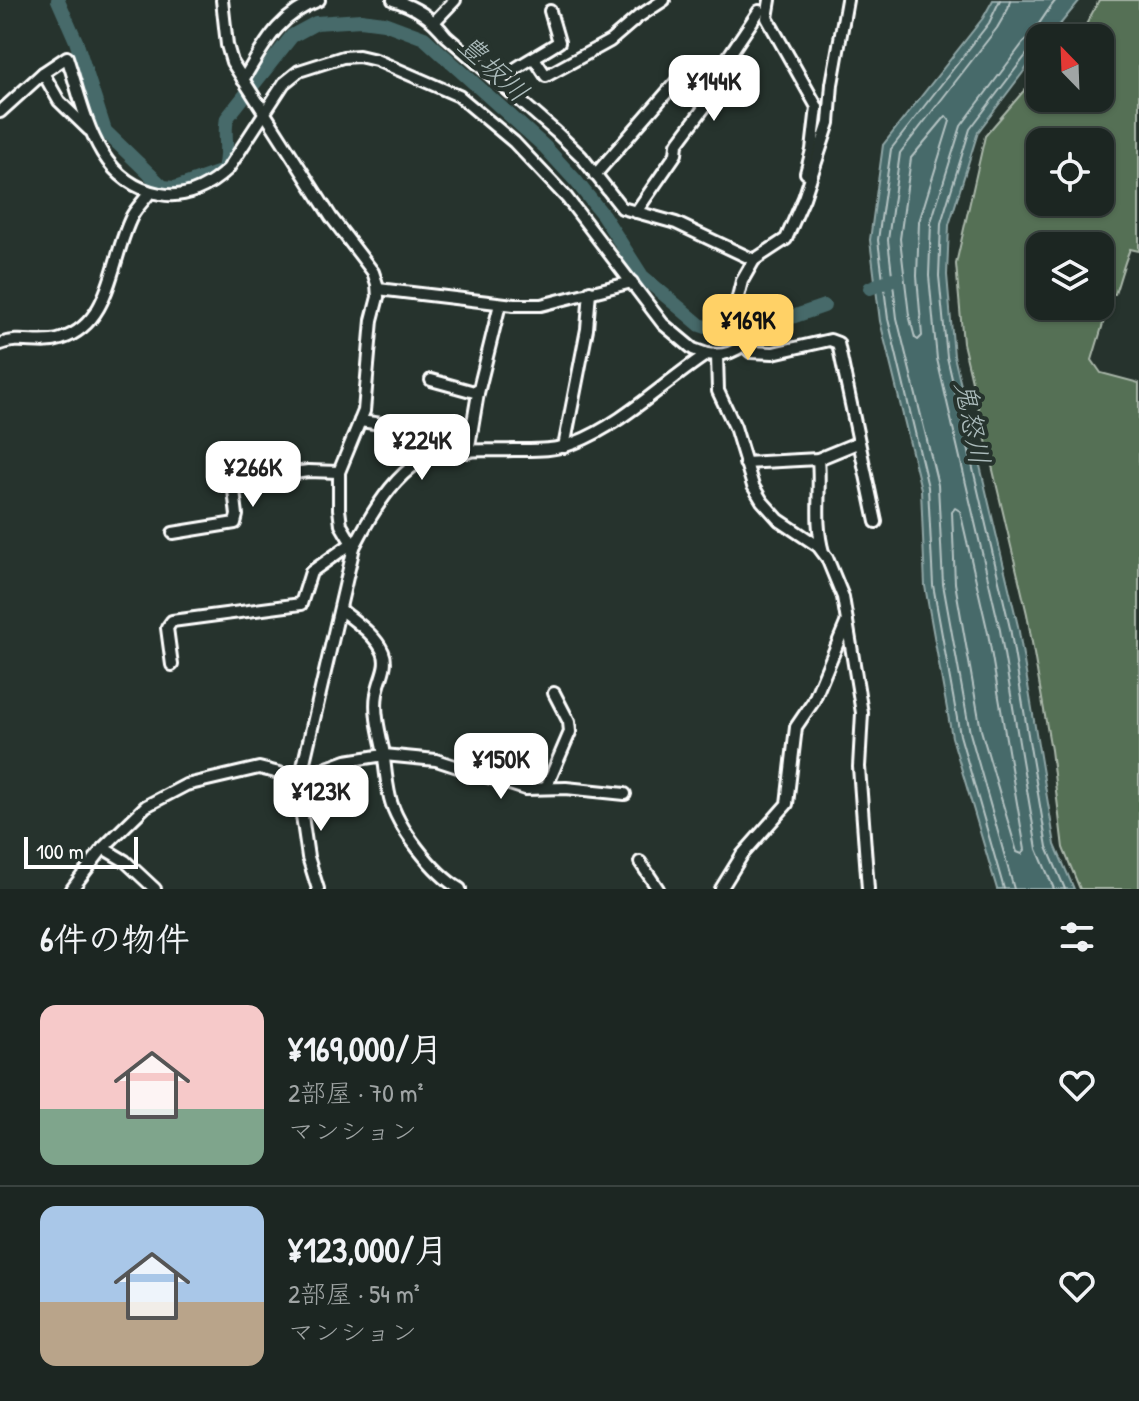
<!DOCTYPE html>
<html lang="ja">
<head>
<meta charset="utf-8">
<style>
	body { margin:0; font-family:"Patrick Hand","Klee One",sans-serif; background:#252e2a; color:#f1f3f6; height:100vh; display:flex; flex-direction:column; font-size:30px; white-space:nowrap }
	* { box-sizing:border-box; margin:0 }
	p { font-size:26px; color:#a0a5a5 }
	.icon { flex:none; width:44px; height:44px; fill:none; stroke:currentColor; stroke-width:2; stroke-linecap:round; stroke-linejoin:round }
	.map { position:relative; height:889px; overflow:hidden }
	.panel { display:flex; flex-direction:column; background:#1c2622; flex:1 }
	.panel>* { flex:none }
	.needle { width:52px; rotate:337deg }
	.controls { position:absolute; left:1026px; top:24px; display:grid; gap:16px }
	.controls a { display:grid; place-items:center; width:88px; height:88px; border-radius:16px; background:#1c2622; box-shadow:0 2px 6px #0004,0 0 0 2px #3a4340; font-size:40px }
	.scale { position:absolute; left:24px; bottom:20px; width:114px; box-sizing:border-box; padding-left:8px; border:4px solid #fff; border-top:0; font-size:22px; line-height:28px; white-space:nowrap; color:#fff; -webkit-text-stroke:6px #26332d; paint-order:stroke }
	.price { position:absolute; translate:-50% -68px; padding:0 18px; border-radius:16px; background:#fff; color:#222; font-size:26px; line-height:52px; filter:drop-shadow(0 2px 4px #0008) }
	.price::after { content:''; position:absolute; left:50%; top:48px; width:24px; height:18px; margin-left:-12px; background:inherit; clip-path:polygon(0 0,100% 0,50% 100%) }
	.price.current { background:#ffd166; color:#111 }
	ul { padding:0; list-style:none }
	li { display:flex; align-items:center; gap:24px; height:200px; padding:0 40px }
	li+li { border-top:2px solid #3a4340 }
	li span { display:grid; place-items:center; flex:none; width:224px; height:160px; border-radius:16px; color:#555 }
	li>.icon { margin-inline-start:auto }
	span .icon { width:96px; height:96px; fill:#fffc; stroke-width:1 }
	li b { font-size:34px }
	h2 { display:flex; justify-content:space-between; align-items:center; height:96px; padding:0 40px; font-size:34px }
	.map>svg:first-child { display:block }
	.green { fill:#546f55; stroke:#aab7aa; stroke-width:2; fill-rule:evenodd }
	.water { fill:#466a6a; stroke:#90a6a6; stroke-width:2 }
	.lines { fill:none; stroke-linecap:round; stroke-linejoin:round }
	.shore { stroke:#b5c3c3; stroke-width:2 }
	.river { stroke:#466a6a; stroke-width:14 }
	.minor-casing { stroke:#fff; stroke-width:16 }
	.minor { stroke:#26332d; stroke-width:10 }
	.labels { text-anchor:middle; stroke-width:8; stroke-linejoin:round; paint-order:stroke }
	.water-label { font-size:28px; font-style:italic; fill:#acbcbc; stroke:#26332d }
</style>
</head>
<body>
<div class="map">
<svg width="1139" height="889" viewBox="0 0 1139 889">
	<rect width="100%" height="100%" fill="#26332d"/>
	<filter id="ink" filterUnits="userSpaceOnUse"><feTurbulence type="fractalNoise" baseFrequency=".0125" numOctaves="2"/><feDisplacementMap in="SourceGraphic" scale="16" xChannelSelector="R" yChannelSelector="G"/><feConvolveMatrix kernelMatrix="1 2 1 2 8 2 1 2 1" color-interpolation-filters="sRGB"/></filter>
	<g filter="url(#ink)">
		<!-- green -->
		<path class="green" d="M1099 0H1139V251L1130 249C1124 263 1120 279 1115 294H1112L1092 360 1101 373 1139 383V889H1080L1063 848 1051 750 1027 614 963 343 956 264 985 136 1040 72V98H1100V38H1079ZM1040 142H1100V202H1040ZM1040 246H1100V306H1040Z"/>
		<!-- water -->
		<path class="water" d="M993 0H1080L1049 38H1040V50L978 132 949 225 947 275 954 356 1018 626 1055 845 1074 889H997L952 737 925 586 921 489 880 321 870 240 883 145 983 18Z"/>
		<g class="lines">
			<!-- shore -->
			<g class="shore">
				<path d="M1000 0 989 23 891 149 878 240 888 319 928 487 933 585 960 735 1004 889"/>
				<path d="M1010 0 1008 9 997 28 900 153 888 240 897 318 938 485 943 584 970 733 1014 889"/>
				<path d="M1040 46 1030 50 970 129 941 223 939 276 947 357 1010 628 1047 847 1065 889"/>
				<path d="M946 116 950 121 919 222 917 276 922 336 918 340 915 338 909 315 900 239 911 158Z"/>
				<path d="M955 508 960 511 988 633 1025 850 1022 854 1017 852 981 730 955 583 952 512Z"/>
				<path d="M1054 889 1037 849 1000 630 937 359 929 276 931 222 961 126 1023 43C1036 32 1044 14 1056 0"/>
			</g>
			<!-- river -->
			<g class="river">
				<path d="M58 0 76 41 105 131 163 187 175 188 223 171C230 155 223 135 227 118L292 36 316 23 361 20 384 23 424 38 545 147 576 181 603 215 642 276 700 325 731 336"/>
				<path d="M870 288 893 279"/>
				<path d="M775 323 824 306"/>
			</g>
			<defs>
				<g id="minor">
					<path d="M222 0 227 45 232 62 331 217 373 272 377 284 378 297 372 320 364 411 339 472V509L341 525 354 547"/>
					<path d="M393 0C416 7 431 17 446 36L556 132 581 156 622 208 676 223 754 260"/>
					<path d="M770 0 767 18 817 107 812 150 806 173"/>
					<path d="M434 22 455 0"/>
					<path d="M534 58 546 76 610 41 638 17 664 0"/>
					<path d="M43 73 59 101 89 130"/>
					<path d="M243 80C265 44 277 16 319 0"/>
					<path d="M499 81C517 65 538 56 559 42L550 11"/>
					<path d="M0 112 43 73 67 57C85 111 95 182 160 194 185 199 209 187 228 169L284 83 299 71 343 57 359 56 376 60 459 96 514 142 567 198 663 324 693 349 707 354"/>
					<path d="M595 175 689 67 693 66 718 86"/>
					<path d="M636 212 676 154 677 144 718 89 722 66 759 11"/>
					<path d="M378 289 514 305H541L632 282"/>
					<path d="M0 344C20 336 41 346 61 339 113 322 110 259 132 216 136 208 145 200 150 192"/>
					<path d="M743 345 751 352 773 353 830 340 838 343 876 522"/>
					<path d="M717 355 718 391 735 427 753 486 762 501 779 520 818 546 827 558 843 597 862 713 859 767 868 889"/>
					<path d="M431 380 478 393 468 452"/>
					<path d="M478 393 500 304"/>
					<path d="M360 421 439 432"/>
					<path d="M564 447 587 329 590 291"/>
					<path d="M818 459C821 491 814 520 823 552"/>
					<path d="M745 463 818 459 857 443"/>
					<path d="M173 533 235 523 237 515 233 482 308 471 339 472"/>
					<path d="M340 609C354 621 375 634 383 652 389 666 379 679 377 694 374 711 379 731 383 749 385 765 386 782 390 798 397 827 434 874 460 889"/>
					<path d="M172 665 167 628 172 621 301 604 311 572 352 543"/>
					<path d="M546 788 570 732 569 722 554 693"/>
					<path d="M103 848 125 861 155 889"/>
					<path d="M640 862 658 889"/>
					<path d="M72 889 103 848 146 806 186 785 259 768 300 778 346 761 384 755 436 760 525 789 566 788 625 794"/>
					<path d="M318 889 308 857 298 788 354 547C372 512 402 458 445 452 467 449 491 451 513 450 533 450 555 451 574 443 623 424 663 383 707 354 721 356 732 354 743 345L738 297 742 281 754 260 786 239 804 198 829 123 832 84 847 0"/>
					<path d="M721 889 742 855 787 804 796 727 813 702 847 621"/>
				</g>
			</defs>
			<!-- minor casing -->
			<use href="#minor" class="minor-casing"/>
			<!-- minor -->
			<use href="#minor" class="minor"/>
		</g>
	</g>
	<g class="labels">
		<!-- water labels -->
		<g class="water-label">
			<text transform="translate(494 68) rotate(43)" y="10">豊坂川</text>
			<text transform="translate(973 423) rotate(79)" y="10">鬼怒川</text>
		</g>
	</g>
</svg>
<div class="controls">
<a><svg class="needle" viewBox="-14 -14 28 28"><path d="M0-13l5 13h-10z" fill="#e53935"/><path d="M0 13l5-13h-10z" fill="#a0a5a5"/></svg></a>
<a><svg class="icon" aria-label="locate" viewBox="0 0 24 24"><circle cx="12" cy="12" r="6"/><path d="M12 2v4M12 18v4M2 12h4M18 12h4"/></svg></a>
<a><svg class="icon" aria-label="layers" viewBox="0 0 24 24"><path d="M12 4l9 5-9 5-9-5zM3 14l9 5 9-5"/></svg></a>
</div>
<div class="scale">100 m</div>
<b class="price" style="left:714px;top:123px">¥144K</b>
<b class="price current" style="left:748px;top:362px">¥169K</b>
<b class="price" style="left:422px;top:482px">¥224K</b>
<b class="price" style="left:253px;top:509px">¥266K</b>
<b class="price" style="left:501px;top:801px">¥150K</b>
<b class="price" style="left:321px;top:833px">¥123K</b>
</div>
<section class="panel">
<h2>6件の物件<svg class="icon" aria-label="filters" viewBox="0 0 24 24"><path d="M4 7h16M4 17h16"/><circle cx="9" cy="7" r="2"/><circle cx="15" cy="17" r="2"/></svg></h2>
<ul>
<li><span style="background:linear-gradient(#f6c9c9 65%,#7fa58c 0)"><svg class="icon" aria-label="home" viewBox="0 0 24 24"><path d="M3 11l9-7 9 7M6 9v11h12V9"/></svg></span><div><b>¥169,000/月</b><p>2部屋 · 70 m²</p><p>マンション</p></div><svg class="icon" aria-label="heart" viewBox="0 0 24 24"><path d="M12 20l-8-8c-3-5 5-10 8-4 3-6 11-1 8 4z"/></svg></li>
<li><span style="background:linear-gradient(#a9c7e8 60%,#b9a48a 0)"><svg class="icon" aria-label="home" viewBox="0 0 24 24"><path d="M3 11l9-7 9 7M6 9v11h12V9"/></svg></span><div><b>¥123,000/月</b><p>2部屋 · 54 m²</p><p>マンション</p></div><svg class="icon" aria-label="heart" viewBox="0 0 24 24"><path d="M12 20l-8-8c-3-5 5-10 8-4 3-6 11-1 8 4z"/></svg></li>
</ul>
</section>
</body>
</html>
